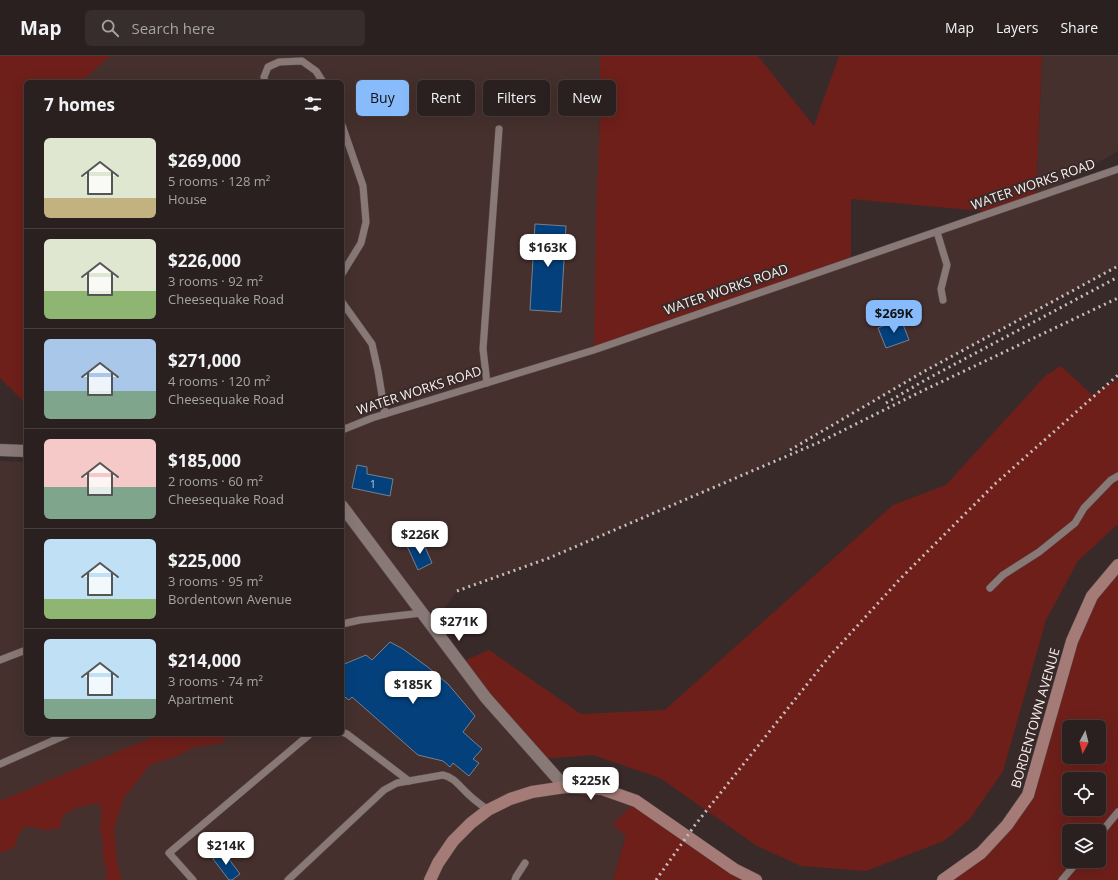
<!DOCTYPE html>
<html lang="en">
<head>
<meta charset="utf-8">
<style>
	body { margin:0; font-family:"Open Sans",sans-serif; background:#362d2c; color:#f1f3f6; height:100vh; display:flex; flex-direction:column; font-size:15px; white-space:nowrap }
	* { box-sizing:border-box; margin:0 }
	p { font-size:13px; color:#a5a3a4 }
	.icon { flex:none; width:22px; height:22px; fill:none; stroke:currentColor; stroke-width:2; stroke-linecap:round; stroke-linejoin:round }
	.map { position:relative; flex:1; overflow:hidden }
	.details { position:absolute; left:24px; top:24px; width:320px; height:656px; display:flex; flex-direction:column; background:#2a201f; border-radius:6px; box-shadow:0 4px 16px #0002,0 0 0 1px #463e3d }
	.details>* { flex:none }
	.guide { position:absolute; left:356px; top:24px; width:380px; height:36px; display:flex; gap:8px }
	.needle { width:26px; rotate:187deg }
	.buttons { position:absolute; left:1062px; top:664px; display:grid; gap:8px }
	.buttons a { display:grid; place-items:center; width:44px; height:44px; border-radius:6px; background:#2a201f; box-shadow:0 4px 16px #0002,0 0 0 1px #463e3d; font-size:20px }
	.price { position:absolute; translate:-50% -34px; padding:0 9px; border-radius:8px; background:#fff; color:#222; font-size:13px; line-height:26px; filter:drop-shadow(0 1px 2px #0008) }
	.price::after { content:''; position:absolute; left:50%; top:24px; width:12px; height:9px; margin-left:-6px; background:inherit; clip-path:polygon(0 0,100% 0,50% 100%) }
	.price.selected { background:#87bbfb; color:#111 }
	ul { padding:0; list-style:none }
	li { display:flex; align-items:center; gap:12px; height:100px; padding:0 20px }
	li+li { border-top:1px solid #463e3d }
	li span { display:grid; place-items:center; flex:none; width:112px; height:80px; border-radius:6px; color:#555 }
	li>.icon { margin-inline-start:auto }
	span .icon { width:48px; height:48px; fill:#fffc; stroke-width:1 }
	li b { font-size:17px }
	h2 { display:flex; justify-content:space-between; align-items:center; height:48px; padding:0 20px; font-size:17px }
	.chip { padding:0 14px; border-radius:6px; background:#2a201f; box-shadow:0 4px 16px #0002,0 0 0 1px #463e3d; font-size:14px; line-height:36px }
	.chip.selected { background:#87bbfb; color:#111 }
	header { display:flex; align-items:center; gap:24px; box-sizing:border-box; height:56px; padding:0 20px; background:#2a201f; border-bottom:1px solid #463e3d }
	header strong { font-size:19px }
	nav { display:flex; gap:22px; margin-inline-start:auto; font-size:14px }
	.search { width:280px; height:36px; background:#362d2c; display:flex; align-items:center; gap:10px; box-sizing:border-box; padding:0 14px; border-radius:6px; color:#a5a3a4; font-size:15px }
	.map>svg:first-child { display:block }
	.built { fill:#45302d }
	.green { fill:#6e1f1a; fill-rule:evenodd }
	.building { fill:#04407c; stroke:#77808b }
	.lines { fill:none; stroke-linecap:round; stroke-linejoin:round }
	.lane-casing { stroke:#544846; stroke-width:8 }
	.street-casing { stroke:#544846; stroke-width:13 }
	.secondary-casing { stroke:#544846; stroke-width:13 }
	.lane { stroke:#887876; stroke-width:7 }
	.street { stroke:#887876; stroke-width:12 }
	.secondary { stroke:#a47b76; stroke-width:12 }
	.rail { stroke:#c7bdbb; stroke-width:3; stroke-dasharray:2 4; stroke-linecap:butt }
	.labels { text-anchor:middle; stroke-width:4; stroke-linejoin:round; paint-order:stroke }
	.number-label { font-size:11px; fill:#bcc5d2 }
	.street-label { font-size:13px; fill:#faf1ef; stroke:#382a29 }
</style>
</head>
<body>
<header>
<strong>Map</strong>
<div class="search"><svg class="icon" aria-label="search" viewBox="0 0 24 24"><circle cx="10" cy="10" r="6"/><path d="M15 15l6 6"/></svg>Search here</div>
<nav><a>Map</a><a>Layers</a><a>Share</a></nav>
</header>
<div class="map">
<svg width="1118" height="824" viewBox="0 0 1118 824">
	<rect width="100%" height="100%" fill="#382a29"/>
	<!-- built -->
	<g class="built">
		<path d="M110 0H600V62L594 293 1118 116V210L923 316 755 414 549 502 457 535 434 565 565 731 636 745 613 824H0V405L26 406V678H342V26H81Z"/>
		<path d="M1042 0H1118V95L1036 142Z"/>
	</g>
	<!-- green -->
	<g class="green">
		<path d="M0 0H110L81 26H26V348L0 322Z"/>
		<path d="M600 0H758L814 70 839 0H1042L1036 142 992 156 851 143V206L594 294 596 163 600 62Z"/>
		<path d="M1061 310 1092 339 1118 323V468L1078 505 1046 564 1003 715 970 763 944 785 866 815 801 810 757 790 660 722 593 699 542 703 459 607 489 594 581 658 665 654 893 449 946 429 1045 320Z"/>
		<path d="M1118 509V824H943L981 797 1028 739 1092 540ZM1069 671H1099V701H1069ZM1069 723H1099V753H1069ZM1069 775H1099V805H1069Z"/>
		<path d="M160 678H228L222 687 195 691 174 701 150 709 124 742 114 773 117 804 121 824H106L107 816 103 802V788L100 772 102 757 99 747 79 751 63 759 60 772 45 774 26 770 18 779 15 790 6 796H0V745Z"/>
		<path d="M636 745 756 824H613L626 780 613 768Z"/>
	</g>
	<!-- building -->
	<g class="building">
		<path d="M535 168 566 170 561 256 530 254Z"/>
		<path d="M901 263 909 284 886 292 878 272Z"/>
		<path d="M357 409 367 411V418L393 423 390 440 352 432Z"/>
		<path d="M422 484 432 507 418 514 407 490Z"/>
		<path d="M390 586 403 593 429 612 448 628 475 660 463 676 482 693 473 703 479 707 469 720 453 707 450 711 443 705 418 699 352 641 349 644 342 639V609L366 599 372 604Z"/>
		<path d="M223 795 240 818 232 824H229L213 803Z"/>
	</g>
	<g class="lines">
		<defs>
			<g id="lane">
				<path d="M265 26 264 21 268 11 279 6 302 5 316 15 323 26"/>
				<path d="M342 69 363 130 366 166 361 187 342 218"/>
				<path d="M937 176 947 209 941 233 943 244"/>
				<path d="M342 246 372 288 378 315 385 358"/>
				<path d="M487 327 483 293 499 73"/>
				<path d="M342 374 372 362 594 294 1118 113"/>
				<path d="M990 532 1003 519 1039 496 1075 467 1084 452 1111 424 1118 420"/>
				<path d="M342 568 360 564 422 557"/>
				<path d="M0 604 26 594"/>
				<path d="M342 676 347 678 409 725"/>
				<path d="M0 708 68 678"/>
				<path d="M1099 779 1118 756"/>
				<path d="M193 824 169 797 310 678"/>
				<path d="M288 824 384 734 397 727 443 719C454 721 460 731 468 738 474 744 481 749 488 754"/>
				<path d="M515 824 516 821 525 807"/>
				<path d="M1062 824 1078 805"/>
			</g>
			<g id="street">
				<path d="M0 394 26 395"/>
				<path d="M342 450 486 642 565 731"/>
			</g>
			<g id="secondary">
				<path d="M430 824 438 807 453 785 471 767 488 754 510 743 532 736 565 731 602 733 636 745 734 813 756 824"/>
				<path d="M943 824 981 797 1007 769 1028 739 1072 585 1092 540 1118 509"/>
			</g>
		</defs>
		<!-- lane casing -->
		<use href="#lane" class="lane-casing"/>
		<!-- street casing -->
		<use href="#street" class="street-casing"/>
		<!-- secondary casing -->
		<use href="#secondary" class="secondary-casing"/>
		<!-- lane -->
		<use href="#lane" class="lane"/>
		<!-- street -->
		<use href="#street" class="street"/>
		<!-- secondary -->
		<use href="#secondary" class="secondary"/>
		<!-- rail -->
		<g class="rail">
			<path d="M886 347 927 323 1118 221"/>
			<path d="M790 394 923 316 1118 210"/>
			<path d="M457 535 549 502 822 385 920 336 1118 242"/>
			<path d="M656 824 695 769 828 602 900 523 996 427 1118 319"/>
		</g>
	</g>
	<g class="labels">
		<!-- number labels -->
		<g class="number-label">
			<text x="373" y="432">1</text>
		</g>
		<!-- street labels -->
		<g class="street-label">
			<text transform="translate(1033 128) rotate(-19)" y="5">WATER WORKS ROAD</text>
			<text transform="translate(726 233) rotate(-19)" y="5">WATER WORKS ROAD</text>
			<text transform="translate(419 334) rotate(-18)" y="5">WATER WORKS ROAD</text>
			<text transform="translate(1035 662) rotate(-74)" y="5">BORDENTOWN AVENUE</text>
		</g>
	</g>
</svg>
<div class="buttons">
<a><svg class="needle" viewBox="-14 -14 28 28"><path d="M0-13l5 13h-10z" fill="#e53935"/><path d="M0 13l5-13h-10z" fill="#a5a3a4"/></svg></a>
<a><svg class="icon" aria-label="locate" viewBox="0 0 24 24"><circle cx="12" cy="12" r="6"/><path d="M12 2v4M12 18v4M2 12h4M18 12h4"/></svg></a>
<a><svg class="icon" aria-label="layers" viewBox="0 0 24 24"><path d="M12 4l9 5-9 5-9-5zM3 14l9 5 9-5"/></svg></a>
</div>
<b class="price" style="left:548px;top:212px">$163K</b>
<b class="price selected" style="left:894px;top:278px">$269K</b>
<b class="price" style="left:420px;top:499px">$226K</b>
<b class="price" style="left:459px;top:586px">$271K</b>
<b class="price" style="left:413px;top:649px">$185K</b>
<b class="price" style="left:591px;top:745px">$225K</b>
<b class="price" style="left:226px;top:810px">$214K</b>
<div class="guide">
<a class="chip selected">Buy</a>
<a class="chip">Rent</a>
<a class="chip">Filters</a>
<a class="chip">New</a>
</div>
<section class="details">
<h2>7 homes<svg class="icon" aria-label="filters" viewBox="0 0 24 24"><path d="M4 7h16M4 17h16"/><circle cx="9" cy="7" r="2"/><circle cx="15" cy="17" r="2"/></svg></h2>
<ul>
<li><span style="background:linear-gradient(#dfe7d0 75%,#c2b280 0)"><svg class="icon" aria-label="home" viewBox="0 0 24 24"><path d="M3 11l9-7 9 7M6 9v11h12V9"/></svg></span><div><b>$269,000</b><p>5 rooms · 128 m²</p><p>House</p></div></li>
<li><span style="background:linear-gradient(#dfe7d0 65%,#8fb573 0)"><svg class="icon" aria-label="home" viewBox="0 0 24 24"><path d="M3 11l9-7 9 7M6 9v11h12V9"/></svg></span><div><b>$226,000</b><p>3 rooms · 92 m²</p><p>Cheesequake Road</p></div></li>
<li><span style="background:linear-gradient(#a9c7e8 65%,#7fa58c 0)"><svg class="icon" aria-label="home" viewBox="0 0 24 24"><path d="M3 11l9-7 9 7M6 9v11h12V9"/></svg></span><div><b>$271,000</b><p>4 rooms · 120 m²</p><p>Cheesequake Road</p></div></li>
<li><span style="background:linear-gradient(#f6c9c9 60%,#7fa58c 0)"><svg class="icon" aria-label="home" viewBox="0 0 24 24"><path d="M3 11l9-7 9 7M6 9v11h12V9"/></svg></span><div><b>$185,000</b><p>2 rooms · 60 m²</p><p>Cheesequake Road</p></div></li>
<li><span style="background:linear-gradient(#bfe0f5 75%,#8fb573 0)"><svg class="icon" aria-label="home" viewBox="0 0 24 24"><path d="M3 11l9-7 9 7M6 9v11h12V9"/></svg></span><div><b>$225,000</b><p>3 rooms · 95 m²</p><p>Bordentown Avenue</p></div></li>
<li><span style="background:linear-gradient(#bfe0f5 75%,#7fa58c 0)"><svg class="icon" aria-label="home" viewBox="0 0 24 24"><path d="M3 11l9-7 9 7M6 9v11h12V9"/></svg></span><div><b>$214,000</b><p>3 rooms · 74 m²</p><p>Apartment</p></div></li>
</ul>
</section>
</div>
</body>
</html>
